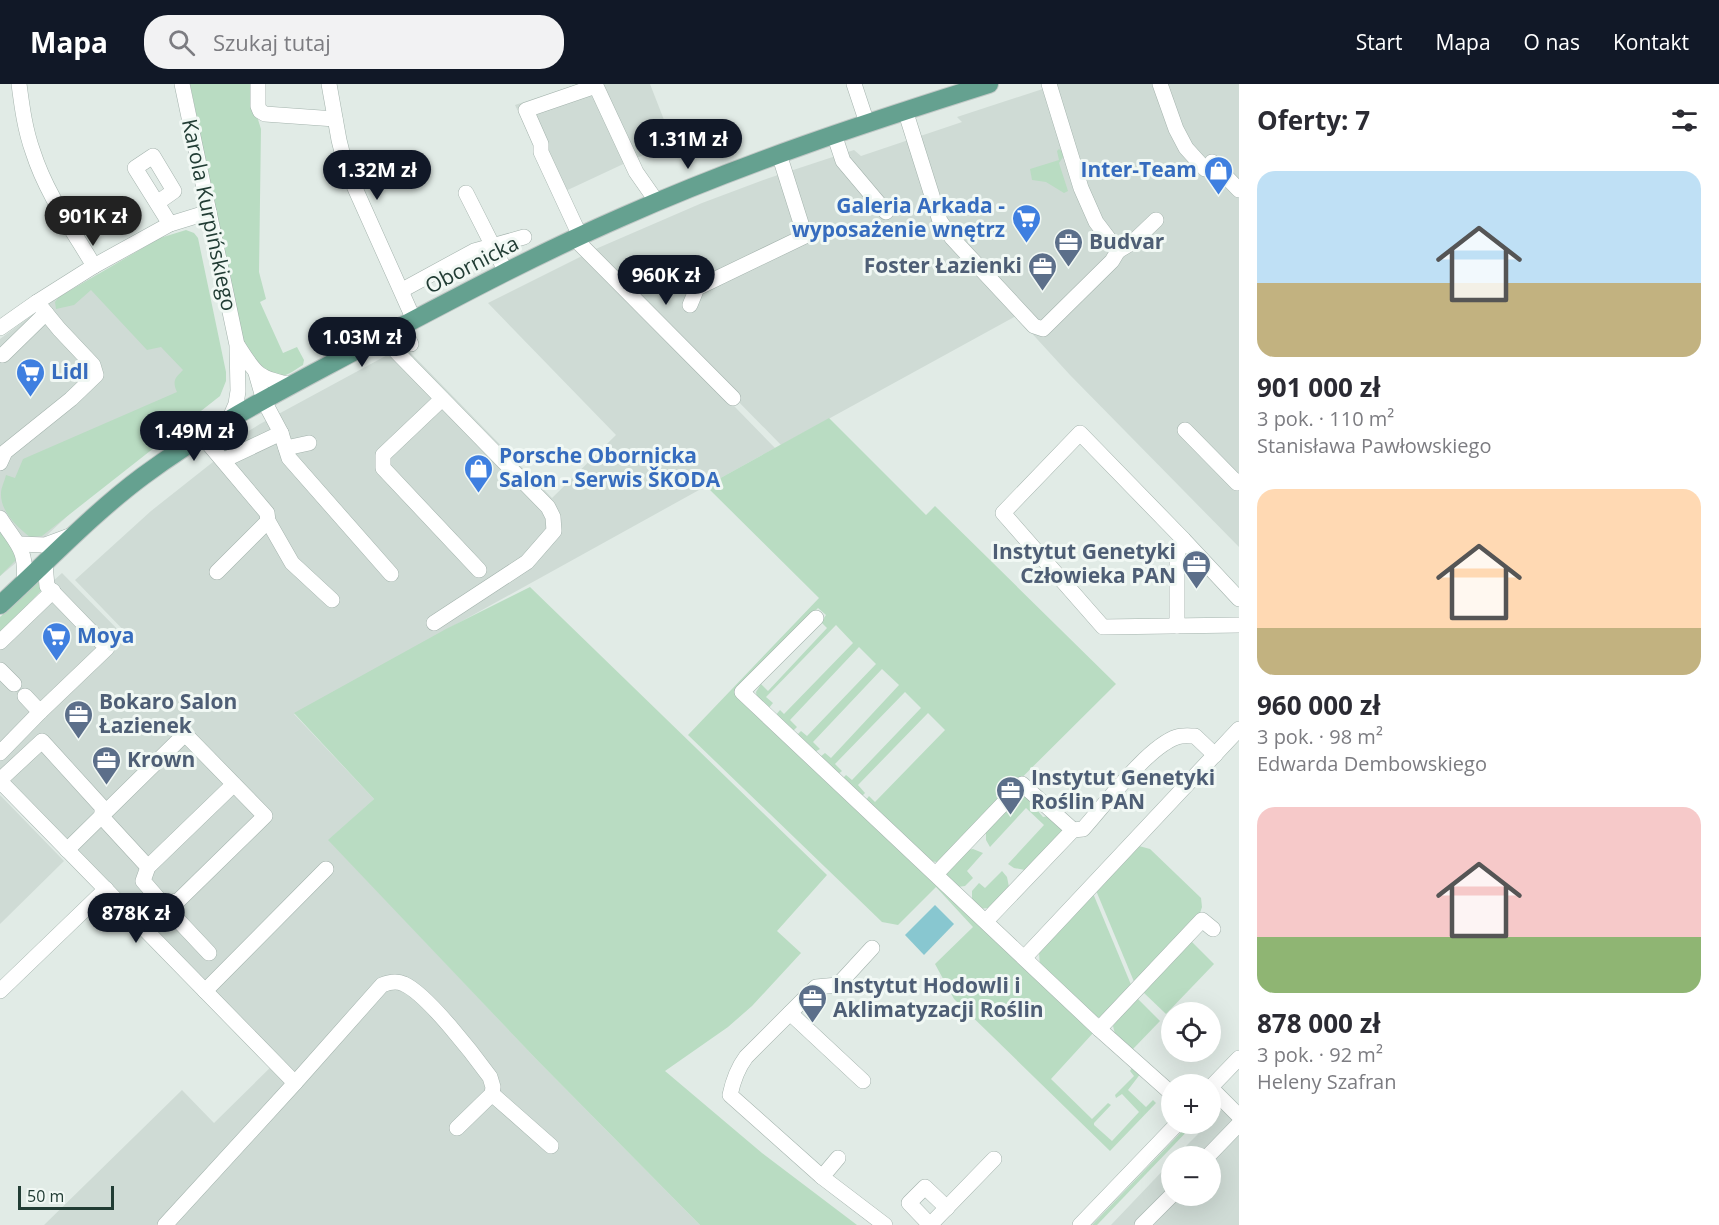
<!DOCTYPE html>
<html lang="pl">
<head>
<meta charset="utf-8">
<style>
	body { margin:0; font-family:"Open Sans",sans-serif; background:#f2f2f3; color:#2b2b33; height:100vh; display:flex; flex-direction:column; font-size:22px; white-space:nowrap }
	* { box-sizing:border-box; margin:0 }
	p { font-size:20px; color:#7c7c81 }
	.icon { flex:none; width:33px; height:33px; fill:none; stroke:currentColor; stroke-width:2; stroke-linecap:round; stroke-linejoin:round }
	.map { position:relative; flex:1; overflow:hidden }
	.details { display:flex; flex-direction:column; background:#fff; width:480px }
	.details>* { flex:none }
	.fabs { position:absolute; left:1161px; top:918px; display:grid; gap:12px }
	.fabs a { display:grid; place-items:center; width:60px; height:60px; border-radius:50%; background:#fff; box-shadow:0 6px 24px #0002; font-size:30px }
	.scale { position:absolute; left:18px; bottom:15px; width:96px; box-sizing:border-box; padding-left:6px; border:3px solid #213c34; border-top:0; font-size:16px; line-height:21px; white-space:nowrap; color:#213c34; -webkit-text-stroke:4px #f1f8f4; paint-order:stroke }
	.price { position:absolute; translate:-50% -51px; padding:0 14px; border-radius:21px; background:#111827; color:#fff; font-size:20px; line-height:39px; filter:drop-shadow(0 2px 3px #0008) }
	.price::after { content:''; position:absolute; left:50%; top:36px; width:18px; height:14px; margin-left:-9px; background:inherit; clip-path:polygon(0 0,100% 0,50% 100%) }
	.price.selected { background:#222; color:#fff }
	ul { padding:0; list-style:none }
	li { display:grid; align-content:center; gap:12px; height:318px; padding:0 18px }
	li span { display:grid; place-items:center; height:186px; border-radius:18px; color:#555 }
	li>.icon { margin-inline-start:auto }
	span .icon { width:108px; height:108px; fill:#fffc; stroke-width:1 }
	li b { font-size:26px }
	h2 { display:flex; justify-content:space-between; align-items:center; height:72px; padding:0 18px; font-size:26px }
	header { display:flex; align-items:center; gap:36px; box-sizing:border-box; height:84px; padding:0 30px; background:#111827; color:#fff }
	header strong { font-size:28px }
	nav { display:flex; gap:33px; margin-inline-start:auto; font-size:21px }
	.search { width:420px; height:54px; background:#f2f2f3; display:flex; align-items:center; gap:15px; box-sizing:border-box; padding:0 21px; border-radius:24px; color:#7c7c81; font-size:22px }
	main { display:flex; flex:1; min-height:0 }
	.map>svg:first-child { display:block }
	.built { fill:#cfdbd5 }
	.green { fill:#b9dcc2 }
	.water { fill:#88c7d0 }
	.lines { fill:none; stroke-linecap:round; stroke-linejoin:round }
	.minor-casing { stroke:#a4b3ad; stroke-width:16 }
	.major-casing { stroke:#c1c8c6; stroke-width:20 }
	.minor { stroke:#fff; stroke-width:15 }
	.major { stroke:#65a190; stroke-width:18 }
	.labels { text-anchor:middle; stroke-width:6; stroke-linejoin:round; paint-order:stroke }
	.shop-label { font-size:21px; font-weight:bold; fill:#366cbe; stroke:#f1f8f4; text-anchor:start }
	.street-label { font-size:21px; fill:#213c34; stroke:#f1f8f4 }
	.service-label { font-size:21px; font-weight:bold; fill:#4e5e75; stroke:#f1f8f4; text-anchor:start }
</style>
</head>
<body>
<header>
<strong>Mapa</strong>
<div class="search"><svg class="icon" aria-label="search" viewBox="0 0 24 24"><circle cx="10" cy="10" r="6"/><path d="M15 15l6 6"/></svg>Szukaj tutaj</div>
<nav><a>Start</a><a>Mapa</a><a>O nas</a><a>Kontakt</a></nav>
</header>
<main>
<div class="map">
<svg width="1239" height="1141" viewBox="0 0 1239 1141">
	<rect width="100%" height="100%" fill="#e1ebe6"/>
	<!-- built -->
	<g class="built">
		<path d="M577 0H650L673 59 634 75 557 111 515 21Z"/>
		<path d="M1058 0H1239V463L1070 291 1016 232 781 361 591 167 702 119 769 94 854 66 861 72 962 38 957 33Z"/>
		<path d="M586 170 775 364 294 630 374 715 329 756 538 977 700 1141H44L182 1006 214 1039 279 975 0 689V545L62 489 129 557 131 554 75 496 151 427 218 374 213 369 260 340 404 262 552 414 616 351 488 219Z"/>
		<path d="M98 190 214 315 110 392 29 468 0 492V255L43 223Z"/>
		<path d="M0 711 64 777 0 840Z"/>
		<path d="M1221 1026 1233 1034 1239 1027V1141H1111L1171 1078 1172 1112H1210V1072H1176L1208 1040H1210L1211 1037Z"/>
	</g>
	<!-- green -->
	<g class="green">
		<path d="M190 0H253L254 23 261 45 259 188 266 215 260 218 283 269 297 263 304 276 303 281C296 285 289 291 281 292 261 295 249 268 242 254Z"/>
		<path d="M1059 65 1065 70 1059 79 1068 107 1064 109 1046 98 1032 96 1030 85 1059 76 1057 67Z"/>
		<path d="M186 146 194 149 198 154 226 288V297L220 312 42 452 30 453C17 443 0 427 1 409 1 404 5 396 6 391L15 394 23 375 177 308C172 297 175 294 183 286L161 263 147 266 91 206 74 221 56 225 55 218 59 213 160 154Z"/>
		<path d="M829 334 926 431 935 422 1116 600 937 778 930 777 866 716 869 712 875 718 945 646 928 629 858 701 865 709 862 712 843 694 846 691 852 696 921 624 905 608 835 680 842 687 837 691 820 673 825 669 831 674 899 601 882 585 813 658 820 665 813 669 797 651 801 647 807 652 876 580 859 563 790 636 797 643 793 647 775 632 780 626 784 630 853 559 836 541 766 613 773 619 768 625 757 614 756 608 761 600 768 607 827 544 821 538 826 531 818 524 737 608 1094 948 1051 995 1092 1035 1108 1019 1111 1021 1094 1039V1041L1112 1057 1139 1028 1122 1010 1116 1014 1115 1011 1134 992 1130 987 1132 984 1141 989 1128 1006 1146 1023 1153 1016 1156 1019 1110 1067 954 915 935 880 973 843 936 803 898 841 882 838 688 651 819 514 706 402Z"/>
		<path d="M0 448 13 464 16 476 0 492Z"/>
		<path d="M41 496V507L0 548V533Z"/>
		<path d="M530 503 827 791 777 847 801 869 752 922 728 943 665 987 762 1069 857 1141H700L538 977 328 756 374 715 294 629 446 545Z"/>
		<path d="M1023 708 1038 722 1037 726 1043 733 1049 732 1064 748 1025 786 1014 784 1008 780 1044 741 1026 724 990 763 986 756V743Z"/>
		<path d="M1139 762 1150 765 1201 814 1202 823 1199 832 1135 900 1095 804Z"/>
		<path d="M973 765 983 769 967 787 973 794 965 802 958 803 947 795 946 788 967 766Z"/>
		<path d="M1002 787 1007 793 1009 803 988 824 979 825 972 817V807L979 799 985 804Z"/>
		<path d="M1092 807 1132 903 1102 933H1095L1040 884 1039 868Z"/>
		<path d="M1190 856 1214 880 1166 930 1142 907Z"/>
		<path d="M1136 913 1160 937 1132 966 1115 950 1113 942Z"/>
		<path d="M1189 1040H1194L1097 1141H1092Z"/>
	</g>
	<!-- water -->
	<path class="water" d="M935 821 954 840 924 871 905 851Z"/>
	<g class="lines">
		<defs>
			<g id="minor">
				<path d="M19 0C22 23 25 46 33 68 46 109 72 145 94 182"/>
				<path d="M182 0 237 261 238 307 236 320 229 336"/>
				<path d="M258 0V22L260 27 265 30 335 35"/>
				<path d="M329 0 339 56 346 84 414 236"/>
				<path d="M854 0 867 39"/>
				<path d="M1160 0 1176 45 1186 64 1205 85"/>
				<path d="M905 26 940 137 952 154 1034 242 1043 245 1112 177 1118 167 1096 138 1081 104 1049 0"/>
				<path d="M834 50 843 77 886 128"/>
				<path d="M1212 78 1239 106"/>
				<path d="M466 109 506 188"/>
				<path d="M157 119 174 107 153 72 135 84 170 140"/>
				<path d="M580 152 541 68V60L526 26 596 2 636 88 657 118"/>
				<path d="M575 155 733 314"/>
				<path d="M1118 167 1133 158 1156 136"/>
				<path d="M406 204 474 167 524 153"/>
				<path d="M690 221 697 204 805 152 779 70"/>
				<path d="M402 242 411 260"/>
				<path d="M0 244 37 218 94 182 170 140 209 128"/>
				<path d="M382 253 548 423 553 433 554 447 527 478 434 539"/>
				<path d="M238 262C256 291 259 295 293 301"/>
				<path d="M3 271 46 229"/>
				<path d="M256 289 264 317 281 349 289 374 391 490"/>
				<path d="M442 315 383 371V384L479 486"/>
				<path d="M1185 346 1237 399 1239 397"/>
				<path d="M202 352 267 429 268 437 292 479 332 516"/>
				<path d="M286 364 309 359"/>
				<path d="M224 376 281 349"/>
				<path d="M0 379 5 368 71 315 96 291 93 281 59 245 37 218"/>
				<path d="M0 434C17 461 27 464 24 499"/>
				<path d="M1183 455 1080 349 1003 429 1103 543 1239 541"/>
				<path d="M19 460 45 461 72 451"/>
				<path d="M217 488 268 437"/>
				<path d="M816 534 742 608 1099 945"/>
				<path d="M1177 542V471L1183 455 1239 515"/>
				<path d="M0 558 53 507"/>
				<path d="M0 586 14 600"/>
				<path d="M25 612 40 628 107 564 47 502 45 480"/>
				<path d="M0 669 40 628"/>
				<path d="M0 696 42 657 102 723V733L148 783"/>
				<path d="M0 697 295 999"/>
				<path d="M1073 746 1083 745C1104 722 1148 662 1177 653 1182 651 1190 652 1195 652L1215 671"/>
				<path d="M67 766 185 650 265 732 178 817 162 819 143 797 148 783 234 700"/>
				<path d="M936 790 1022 700 1073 746 986 837"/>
				<path d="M162 819 209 869"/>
				<path d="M1025 873 1239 645"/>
				<path d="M0 907 106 805"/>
				<path d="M205 907 326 785"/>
				<path d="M790 929 863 997"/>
				<path d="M1210 1004 1239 974"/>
				<path d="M1211 1004 1239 1032"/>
				<path d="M492 1010 551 1062"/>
				<path d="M1172 1010 1099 945 1202 836 1213 845"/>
				<path d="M1208 1072 1239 1040"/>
				<path d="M838 1074 822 1093 885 1141"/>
				<path d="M822 1093 730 1011C733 997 737 985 746 973L816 903 838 901 872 864"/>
				<path d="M165 1141 295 999 382 901C389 898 396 896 404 900 427 910 474 971 490 993L493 1003 492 1010 457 1044"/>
				<path d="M930 1141 994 1075"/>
				<path d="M930 1141 909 1119 925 1103 947 1124"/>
				<path d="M1080 1141 1177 1040"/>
				<path d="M1142 1141 1172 1111"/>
			</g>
			<path id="major" d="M0 521C47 478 92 430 143 392 213 340 292 301 368 260 451 216 535 171 622 133 741 80 865 39 989 0"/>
		</defs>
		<!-- minor casing -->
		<use href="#minor" class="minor-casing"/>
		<!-- major casing -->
		<use href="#major" class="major-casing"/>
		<!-- minor -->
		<use href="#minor" class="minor"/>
		<!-- major -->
		<use href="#major" class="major"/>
	</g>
	<!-- icons -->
	<defs>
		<symbol id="shop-pin" viewBox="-11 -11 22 30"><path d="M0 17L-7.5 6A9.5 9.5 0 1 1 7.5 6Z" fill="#3f7fe0" stroke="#f1f8f4"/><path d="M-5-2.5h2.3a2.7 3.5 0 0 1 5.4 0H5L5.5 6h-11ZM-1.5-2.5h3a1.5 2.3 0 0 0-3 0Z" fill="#fff"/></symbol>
		<symbol id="supermarket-pin" viewBox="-11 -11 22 30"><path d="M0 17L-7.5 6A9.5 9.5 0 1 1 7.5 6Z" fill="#3f7fe0" stroke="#f1f8f4"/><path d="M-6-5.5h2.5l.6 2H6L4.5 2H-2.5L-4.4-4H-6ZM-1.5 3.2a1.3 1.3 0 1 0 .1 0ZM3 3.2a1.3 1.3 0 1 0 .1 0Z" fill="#fff"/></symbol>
		<symbol id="office-pin" viewBox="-11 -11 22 30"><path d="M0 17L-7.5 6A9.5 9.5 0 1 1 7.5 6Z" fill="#5c6f8a" stroke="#f1f8f4"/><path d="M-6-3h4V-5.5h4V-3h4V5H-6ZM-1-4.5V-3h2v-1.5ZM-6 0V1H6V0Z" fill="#fff"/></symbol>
	</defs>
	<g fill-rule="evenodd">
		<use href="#shop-pin" x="1202" y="70" width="33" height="45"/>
		<use href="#supermarket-pin" x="1010" y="118" width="33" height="45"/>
		<use href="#office-pin" x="1052" y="142" width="33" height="45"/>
		<use href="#office-pin" x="1026" y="166" width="33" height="45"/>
		<use href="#supermarket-pin" x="14" y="272" width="33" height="45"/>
		<use href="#shop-pin" x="462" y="368" width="33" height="45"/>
		<use href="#office-pin" x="1180" y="464" width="33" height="45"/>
		<use href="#supermarket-pin" x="40" y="536" width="33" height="45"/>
		<use href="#office-pin" x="62" y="614" width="33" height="45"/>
		<use href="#office-pin" x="90" y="660" width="33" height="45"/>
		<use href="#office-pin" x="994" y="690" width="33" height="45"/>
		<use href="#office-pin" x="796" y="898" width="33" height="45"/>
	</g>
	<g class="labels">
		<!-- shop labels -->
		<g class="shop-label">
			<text x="1197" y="93" text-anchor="end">Inter-Team</text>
			<text x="1005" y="129" text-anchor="end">Galeria Arkada -<tspan x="1005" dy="24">wyposażenie wnętrz</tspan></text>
			<text x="51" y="295">Lidl</text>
			<text x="499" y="379">Porsche Obornicka<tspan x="499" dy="24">Salon - Serwis ŠKODA</tspan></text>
			<text x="77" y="559">Moya</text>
		</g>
		<!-- street labels -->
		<g class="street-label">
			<text transform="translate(209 131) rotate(78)" y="7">Karola Kurpińskiego</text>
			<text transform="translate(472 181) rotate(-27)" y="7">Obornicka</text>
		</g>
		<!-- service labels -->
		<g class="service-label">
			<text x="1089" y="165">Budvar</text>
			<text x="1022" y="189" text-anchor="end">Foster Łazienki</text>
			<text x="1176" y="475" text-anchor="end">Instytut Genetyki<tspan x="1176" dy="24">Człowieka PAN</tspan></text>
			<text x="99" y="625">Bokaro Salon<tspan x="99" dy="24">Łazienek</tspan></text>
			<text x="127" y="683">Krown</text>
			<text x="1031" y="701">Instytut Genetyki<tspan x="1031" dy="24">Roślin PAN</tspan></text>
			<text x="833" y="909">Instytut Hodowli i<tspan x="833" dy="24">Aklimatyzacji Roślin</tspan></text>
		</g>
	</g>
</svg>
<div class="fabs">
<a><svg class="icon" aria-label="locate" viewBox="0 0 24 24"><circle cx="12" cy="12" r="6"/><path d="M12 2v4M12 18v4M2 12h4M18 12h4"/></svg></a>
<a>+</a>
<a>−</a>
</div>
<div class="scale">50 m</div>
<b class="price" style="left:688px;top:86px">1.31M zł</b>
<b class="price" style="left:377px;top:117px">1.32M zł</b>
<b class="price selected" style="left:93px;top:163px">901K zł</b>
<b class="price" style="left:666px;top:222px">960K zł</b>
<b class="price" style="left:362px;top:284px">1.03M zł</b>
<b class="price" style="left:194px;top:378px">1.49M zł</b>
<b class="price" style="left:136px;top:860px">878K zł</b>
</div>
<section class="details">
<h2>Oferty: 7<svg class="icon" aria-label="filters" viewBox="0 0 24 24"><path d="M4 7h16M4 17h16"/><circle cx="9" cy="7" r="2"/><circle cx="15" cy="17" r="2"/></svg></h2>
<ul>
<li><span style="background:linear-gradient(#bfe0f5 60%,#c2b280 0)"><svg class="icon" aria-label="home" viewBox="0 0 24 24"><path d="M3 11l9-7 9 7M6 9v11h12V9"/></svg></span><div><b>901 000 zł</b><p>3 pok. · 110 m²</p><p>Stanisława Pawłowskiego</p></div></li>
<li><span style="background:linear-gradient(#ffd9b3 75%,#c2b280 0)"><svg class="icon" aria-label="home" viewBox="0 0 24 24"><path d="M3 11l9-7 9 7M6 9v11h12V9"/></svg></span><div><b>960 000 zł</b><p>3 pok. · 98 m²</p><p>Edwarda Dembowskiego</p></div></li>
<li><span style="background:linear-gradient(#f6c9c9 70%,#8fb573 0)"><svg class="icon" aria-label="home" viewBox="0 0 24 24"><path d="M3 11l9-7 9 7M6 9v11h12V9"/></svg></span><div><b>878 000 zł</b><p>3 pok. · 92 m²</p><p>Heleny Szafran</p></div></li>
</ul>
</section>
</main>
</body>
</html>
